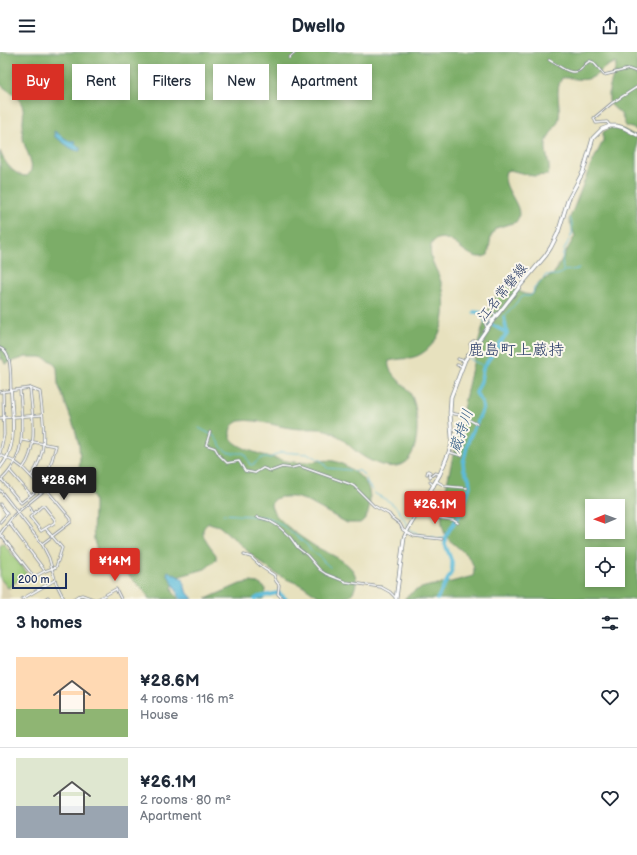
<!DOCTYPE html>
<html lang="en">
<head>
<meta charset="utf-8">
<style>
	body { margin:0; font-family:"Balsamiq Sans","Klee One",sans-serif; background:#f6f6f7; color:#1f2937; height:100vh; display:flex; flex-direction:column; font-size:15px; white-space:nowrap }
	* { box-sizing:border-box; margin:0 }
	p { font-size:13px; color:#747a83 }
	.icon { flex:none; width:22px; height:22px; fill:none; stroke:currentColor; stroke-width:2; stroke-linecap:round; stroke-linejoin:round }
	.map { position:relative; height:547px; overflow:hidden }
	.drawer { display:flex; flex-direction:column; background:#fff; flex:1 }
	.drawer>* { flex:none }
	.top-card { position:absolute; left:12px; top:12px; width:400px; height:36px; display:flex; gap:8px }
	.needle { width:26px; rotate:269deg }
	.controls { position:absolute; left:585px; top:447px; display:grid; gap:8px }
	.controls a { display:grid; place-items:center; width:40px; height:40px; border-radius:0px; background:#fff; box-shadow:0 2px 6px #0003; font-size:20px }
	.scale { position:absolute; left:12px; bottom:10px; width:55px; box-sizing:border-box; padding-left:4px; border:2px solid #1b2f5e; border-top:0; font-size:11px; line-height:14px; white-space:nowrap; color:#1b2f5e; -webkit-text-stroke:3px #fbf7ec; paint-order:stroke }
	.price { position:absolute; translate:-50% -34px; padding:0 9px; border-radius:4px; background:#d93025; color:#fff; font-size:13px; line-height:26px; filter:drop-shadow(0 1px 2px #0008) }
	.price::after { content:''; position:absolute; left:50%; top:24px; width:12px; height:9px; margin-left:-6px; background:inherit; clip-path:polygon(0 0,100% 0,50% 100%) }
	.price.active { background:#222; color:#fff }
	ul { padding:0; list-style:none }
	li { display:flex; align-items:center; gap:12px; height:100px; padding:0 16px }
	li+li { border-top:1px solid #e0e1e3 }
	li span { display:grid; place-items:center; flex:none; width:112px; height:80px; border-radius:0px; color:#555 }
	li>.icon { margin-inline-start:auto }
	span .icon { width:48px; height:48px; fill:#fffc; stroke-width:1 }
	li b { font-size:17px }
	h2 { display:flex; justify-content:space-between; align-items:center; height:48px; padding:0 16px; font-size:17px }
	.tag { padding:0 14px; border-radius:0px; background:#fff; box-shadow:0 2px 6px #0003; font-size:14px; line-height:36px }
	.tag.active { background:#d93025; color:#fff }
	header { display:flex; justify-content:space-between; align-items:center; height:52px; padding:0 16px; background:#fff; font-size:18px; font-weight:600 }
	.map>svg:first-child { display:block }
	.built { fill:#ddd4b6 }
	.green { fill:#9bc977; stroke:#5b7c6a }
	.forest { fill:#7cad68; stroke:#4c6e63; fill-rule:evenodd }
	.water { fill:#5cbbda; stroke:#3c759c }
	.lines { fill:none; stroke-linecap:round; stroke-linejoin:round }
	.stream { stroke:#5cbbda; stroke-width:1 }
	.river { stroke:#5cbbda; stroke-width:3.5 }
	.minor-casing { stroke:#81888e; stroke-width:3 }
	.tertiary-casing { stroke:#81888e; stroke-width:3.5 }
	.primary-casing { stroke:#81888e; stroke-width:4.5 }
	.minor { stroke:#fff; stroke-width:1.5 }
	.tertiary { stroke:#fff; stroke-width:2 }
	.primary { stroke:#fff; stroke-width:3 }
	.labels { text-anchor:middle; stroke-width:4; stroke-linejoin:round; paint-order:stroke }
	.street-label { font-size:14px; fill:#1b2f5e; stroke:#fbf7ec }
	.water-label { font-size:15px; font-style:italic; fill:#2e5983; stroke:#fbf7ec }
	.quarter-label { font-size:16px; fill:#1b2f5e; stroke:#fbf7ec }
</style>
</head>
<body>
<header><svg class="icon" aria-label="menu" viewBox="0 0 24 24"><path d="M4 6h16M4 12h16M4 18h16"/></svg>Dwello<svg class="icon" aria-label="share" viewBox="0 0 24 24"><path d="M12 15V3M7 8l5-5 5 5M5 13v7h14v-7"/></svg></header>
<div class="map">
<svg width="637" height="547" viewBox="0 0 637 547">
	<rect width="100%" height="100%" fill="#fbf7ec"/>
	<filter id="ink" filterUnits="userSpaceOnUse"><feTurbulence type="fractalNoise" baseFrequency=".025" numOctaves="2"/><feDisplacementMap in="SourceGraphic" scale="8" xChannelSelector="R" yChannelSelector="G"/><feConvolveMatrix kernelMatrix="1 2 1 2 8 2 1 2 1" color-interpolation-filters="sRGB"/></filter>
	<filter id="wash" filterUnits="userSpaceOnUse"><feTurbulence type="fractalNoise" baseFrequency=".012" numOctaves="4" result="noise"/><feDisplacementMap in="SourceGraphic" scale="16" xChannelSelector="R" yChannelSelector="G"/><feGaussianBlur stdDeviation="0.9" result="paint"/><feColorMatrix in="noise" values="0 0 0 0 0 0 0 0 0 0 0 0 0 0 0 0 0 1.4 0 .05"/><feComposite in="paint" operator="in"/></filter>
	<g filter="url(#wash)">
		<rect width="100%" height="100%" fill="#e7e1be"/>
		<!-- built -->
		<path class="built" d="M0 485 28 521 8 539 13 547H0Z"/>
		<!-- green -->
		<path class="green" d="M3 491 27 521 8 536 0 526V493Z"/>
		<!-- forest -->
		<g class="forest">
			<path d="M0 0H637V78L626 74 621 62 611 53 609 49V38L616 14 615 11C604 13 600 22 591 26 581 30 571 25 562 26 554 38 561 53 559 66 557 76 547 82 546 93 545 104 552 114 548 123L533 124 510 118 506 119C499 137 528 155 516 170L496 176 491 184 488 203C468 214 453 178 435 188 430 191 430 199 431 205 433 213 438 220 440 227 449 252 446 287 421 302 411 308 400 306 389 309 386 321 404 331 410 341 418 353 419 383 414 397 404 425 376 414 358 401 349 394 341 384 329 379 321 376 311 377 302 377 281 377 260 366 239 369 236 370 234 372 232 374 230 378 229 382 231 386 237 398 279 408 293 410 322 413 328 399 356 421 365 428 370 435 370 447 370 456 368 466 360 471H347L305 448 294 445H280L275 447 271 452C271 465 302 486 313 493 325 501 359 511 356 531 354 546 344 547 332 547 329 547 325 547 323 546 317 544 311 539 305 535 295 530 284 527 275 521 255 508 238 489 219 474L209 471C194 479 211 495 216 503V508L205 517 180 524 172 535 173 540 179 547H149C144 534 129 529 125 516 120 513 113 514 108 510 87 496 95 471 94 449L92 444 78 423 80 409 79 393 75 377 58 332 57 316 53 310 47 307 41 305H26L5 312 3 307H0V99C4 110 14 124 27 124 38 115 25 99 23 87 20 77 26 64 22 53 18 43 7 39 0 32Z"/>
			<path d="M612 75 624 78 637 85V547H404C418 533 433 534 451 530 458 528 466 526 473 524 479 506 455 496 446 484 444 481 443 476 442 473 440 456 446 438 449 422 453 402 458 382 462 362 469 329 476 294 487 262 491 250 499 241 506 231L524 242 532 243 540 229 553 223 575 184 569 168 590 115 603 89V80ZM592 454H618V480H592ZM592 502H618V528H592Z"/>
			<path d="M250 530 258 531 265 536 266 539 263 547H206L240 532Z"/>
		</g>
		<!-- water -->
		<g class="water">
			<path d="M54 79 69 89H75V92L80 96V99C71 99 63 89 55 85Z"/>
			<path d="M168 519 183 527 186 539 193 547H180C179 543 170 525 167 522Z"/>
		</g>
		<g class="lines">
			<!-- stream -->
			<g class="stream">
				<path d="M563 218 562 207 564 198 572 182V172L570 166"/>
				<path d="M504 265 522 244H530L533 241 534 236 540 231 546 223H557L562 221 563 219 579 217"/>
				<path d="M485 268V271"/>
				<path d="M484 314 469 307 490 278 488 277"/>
				<path d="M199 376 214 384 223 397 228 400 232 401H244L250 413 254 412 261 406H270L281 400 309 402 322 409 327 416 360 419 366 426 367 431 374 441 390 450 397 456 408 474"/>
				<path d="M223 462 265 465 274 468 286 476 307 493 311 499 319 504 323 509 330 515"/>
				<path d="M409 477 420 483 445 487"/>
			</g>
			<!-- river -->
			<g class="river">
				<path d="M474 260 484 261 487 265 485 268C490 273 501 277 507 281"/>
				<path d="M279 541 286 547"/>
				<path d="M255 547 258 545 278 541"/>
				<path d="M437 547 452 519V510L445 492V485L463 457 470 434 469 426 464 418 463 411 469 387 483 357 482 350 476 341 481 329 483 316 507 281 504 265"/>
			</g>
		</g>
	</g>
	<g filter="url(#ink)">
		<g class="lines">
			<defs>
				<g id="minor">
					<path d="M289 6 296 0"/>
					<path d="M549 8C557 12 571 25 580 18 584 15 585 11 590 9L593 10 604 23 629 17 637 20"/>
					<path d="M610 74 607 70 596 71 594 66 612 51 637 35"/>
					<path d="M491 259 496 263"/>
					<path d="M487 276 485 272 488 268 494 267"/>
					<path d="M0 296C13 300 10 326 11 338"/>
					<path d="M471 296 470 292 473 289H477"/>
					<path d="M458 307 464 309"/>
					<path d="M457 313 462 314"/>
					<path d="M0 340 30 336 40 340C43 369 50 399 31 424"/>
					<path d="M450 361 460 363 477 372"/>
					<path d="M0 366 42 363"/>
					<path d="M210 380 206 393 215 396 219 403 227 411 239 409 245 419 255 421 263 416 271 419 282 415 291 416 299 414 350 432 354 434 374 454 389 462 392 466 400 472 403 478 414 484 442 487"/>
					<path d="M449 400 462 404"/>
					<path d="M0 401 4 383 3 339"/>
					<path d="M0 403 15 410 23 416 41 435"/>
					<path d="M23 416C39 395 32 361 30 336"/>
					<path d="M10 419 31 443"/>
					<path d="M427 422 428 419 430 420V425L435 421 439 422"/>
					<path d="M2 428 21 451 45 432 56 394 22 388"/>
					<path d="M0 429C28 405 22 371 20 338"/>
					<path d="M436 429 445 434 467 436"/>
					<path d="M430 430 434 434"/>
					<path d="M0 438 42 492 49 506 56 531 64 547"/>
					<path d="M419 444 420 441 428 444"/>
					<path d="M0 452 7 462 0 470"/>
					<path d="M28 452 33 461"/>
					<path d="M415 452 420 456"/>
					<path d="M42 454H44L55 468 54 471 41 479 30 465Z"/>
					<path d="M418 460 430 465 453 468 458 471"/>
					<path d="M257 465 268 468 278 474 290 485 298 496 307 503 320 518 326 522 346 530 381 535 390 540 396 546"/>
					<path d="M9 471 45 519"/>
					<path d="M0 482 14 463 46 437 71 467V470L42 492"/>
					<path d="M0 482 34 525 45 519 56 515 62 496 46 477"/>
					<path d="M244 503 251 505 263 516 274 523 276 529 279 533 278 542 281 545V547"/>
					<path d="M78 544 82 543 93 547"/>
					<path d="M22 547 55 528"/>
					<path d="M45 547 48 545 49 547"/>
					<path d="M73 547 78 544 79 547"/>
					<path d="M98 547 116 537 121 547"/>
				</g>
				<path id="tertiary" d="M0 416C19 393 12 366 11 338"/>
				<path id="primary" d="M396 547 404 486 408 477 440 422 451 395 452 386 450 361 451 345 465 308 488 275 520 234 546 203 551 195 558 181 568 148 583 120 593 86 602 77 610 74H617L624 76 637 83"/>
			</defs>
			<!-- minor casing -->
			<use href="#minor" class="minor-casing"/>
			<!-- tertiary casing -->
			<use href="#tertiary" class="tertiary-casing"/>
			<!-- primary casing -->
			<use href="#primary" class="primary-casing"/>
			<!-- minor -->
			<use href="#minor" class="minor"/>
			<!-- tertiary -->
			<use href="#tertiary" class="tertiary"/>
			<!-- primary -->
			<use href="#primary" class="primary"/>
		</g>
	</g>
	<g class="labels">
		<!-- street labels -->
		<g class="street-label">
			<text transform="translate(502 240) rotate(-51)" y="5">江名常磐線</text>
		</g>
		<!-- water labels -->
		<g class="water-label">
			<text transform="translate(461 379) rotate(-71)" y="5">蔵持川</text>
		</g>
		<!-- quarter labels -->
		<g class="quarter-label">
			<text x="516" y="303">鹿島町上蔵持</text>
		</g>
	</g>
</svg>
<div class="controls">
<a><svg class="needle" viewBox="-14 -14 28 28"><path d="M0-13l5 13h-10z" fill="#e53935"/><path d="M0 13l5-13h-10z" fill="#747a83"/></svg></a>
<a><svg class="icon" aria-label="locate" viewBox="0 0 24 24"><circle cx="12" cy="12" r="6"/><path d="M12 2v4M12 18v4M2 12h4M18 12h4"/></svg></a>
</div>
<div class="scale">200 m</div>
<b class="price active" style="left:64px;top:449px">¥28.6M</b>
<b class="price" style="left:435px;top:473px">¥26.1M</b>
<b class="price" style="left:115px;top:530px">¥14M</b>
<div class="top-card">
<a class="tag active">Buy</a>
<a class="tag">Rent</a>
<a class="tag">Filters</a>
<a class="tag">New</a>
<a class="tag">Apartment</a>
</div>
</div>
<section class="drawer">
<h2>3 homes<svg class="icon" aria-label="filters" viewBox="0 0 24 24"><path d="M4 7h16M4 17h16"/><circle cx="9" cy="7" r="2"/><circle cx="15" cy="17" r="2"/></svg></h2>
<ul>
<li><span style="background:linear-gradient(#ffd9b3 65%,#8fb573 0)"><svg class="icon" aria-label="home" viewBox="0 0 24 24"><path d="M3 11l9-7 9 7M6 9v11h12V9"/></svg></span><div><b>¥28.6M</b><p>4 rooms · 116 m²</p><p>House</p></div><svg class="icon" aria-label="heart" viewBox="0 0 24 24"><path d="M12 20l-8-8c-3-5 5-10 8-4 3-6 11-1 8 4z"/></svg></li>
<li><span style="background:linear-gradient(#dfe7d0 60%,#9aa5b1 0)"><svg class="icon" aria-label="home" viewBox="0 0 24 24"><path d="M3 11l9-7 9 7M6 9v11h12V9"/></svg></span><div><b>¥26.1M</b><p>2 rooms · 80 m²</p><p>Apartment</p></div><svg class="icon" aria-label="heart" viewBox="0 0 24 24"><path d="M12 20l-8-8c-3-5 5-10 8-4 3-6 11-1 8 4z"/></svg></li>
</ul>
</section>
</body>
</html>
